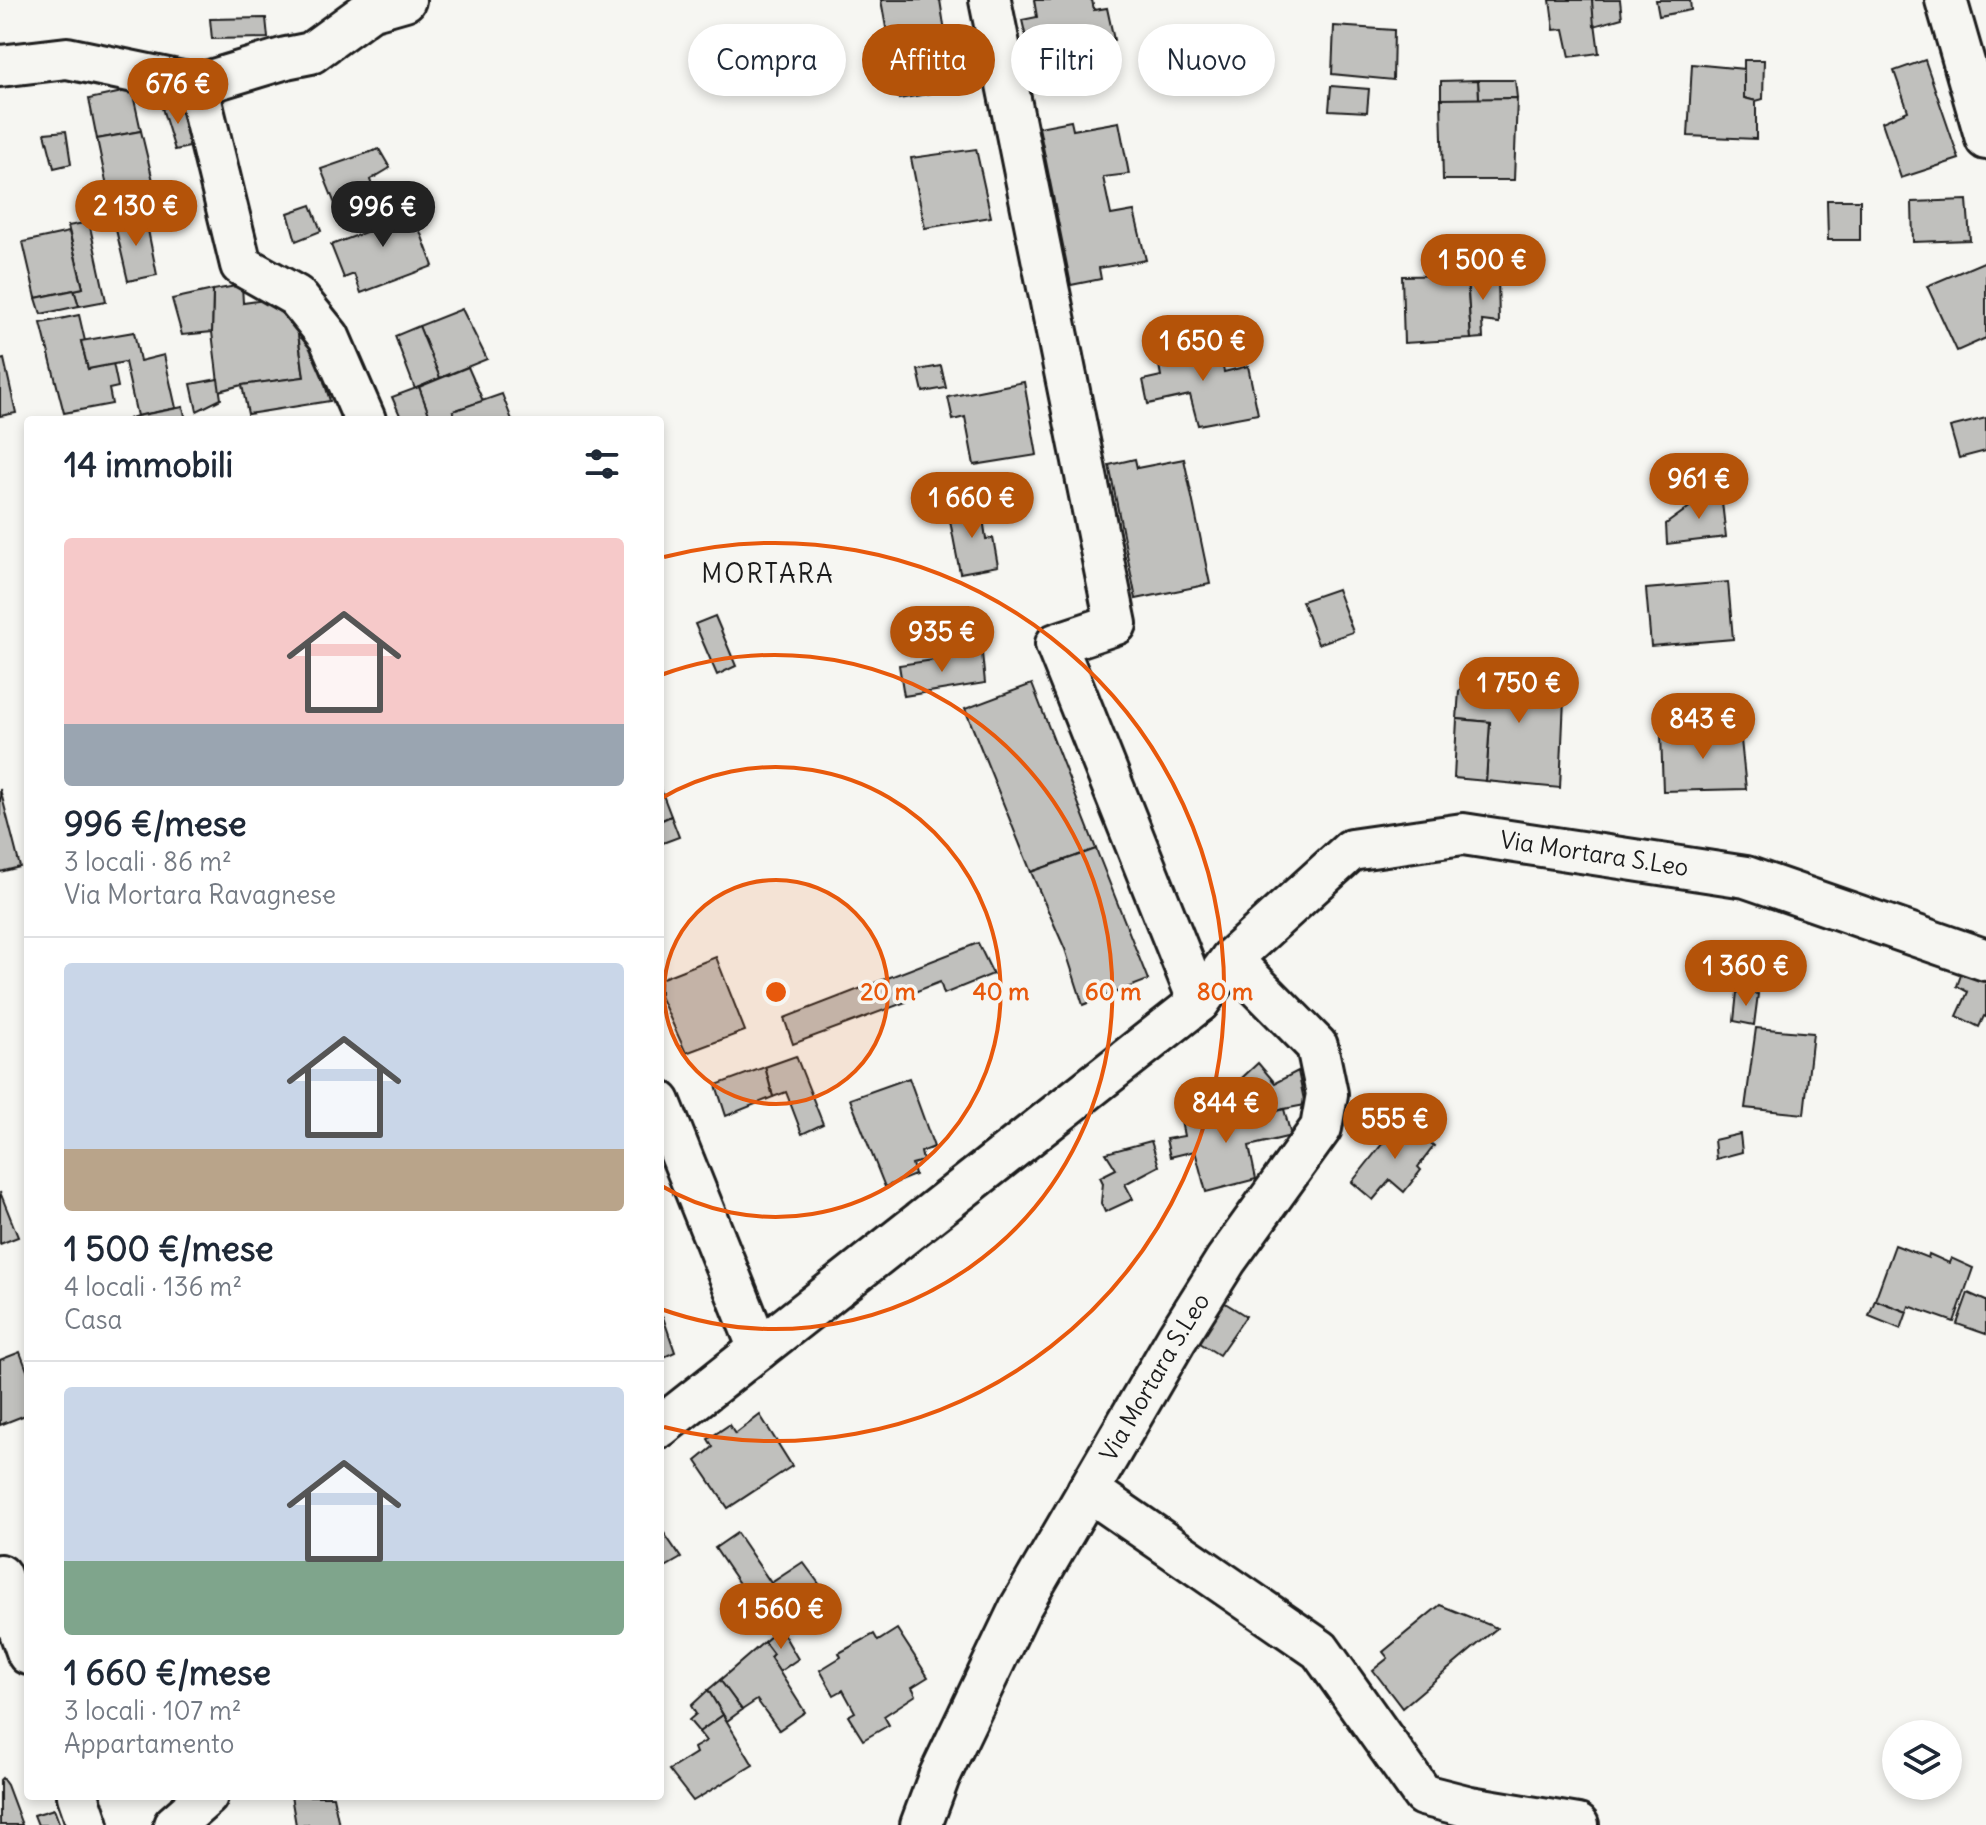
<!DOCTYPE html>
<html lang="it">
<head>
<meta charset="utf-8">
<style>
	body { margin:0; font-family:Delius,sans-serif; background:#f6f6f7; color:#1f2937; height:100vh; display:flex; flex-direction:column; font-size:30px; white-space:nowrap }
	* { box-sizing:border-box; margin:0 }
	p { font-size:26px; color:#747a83 }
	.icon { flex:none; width:44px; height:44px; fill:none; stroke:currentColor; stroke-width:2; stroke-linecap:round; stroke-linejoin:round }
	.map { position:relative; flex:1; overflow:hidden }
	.drawer { position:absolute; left:24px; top:416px; width:640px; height:1384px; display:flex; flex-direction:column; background:#fff; border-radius:8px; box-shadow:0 4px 12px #0003 }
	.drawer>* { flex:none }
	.guide { position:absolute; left:688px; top:24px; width:760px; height:72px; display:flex; gap:16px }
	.buttons { position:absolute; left:1882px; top:1720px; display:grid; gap:16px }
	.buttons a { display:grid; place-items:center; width:80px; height:80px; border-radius:50%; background:#fff; box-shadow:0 4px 12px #0003; font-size:40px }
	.price { position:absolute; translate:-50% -68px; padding:0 18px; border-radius:28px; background:#b45309; color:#fff; font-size:26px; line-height:52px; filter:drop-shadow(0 2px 4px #0008) }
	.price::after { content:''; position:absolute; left:50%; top:48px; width:24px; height:18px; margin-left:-12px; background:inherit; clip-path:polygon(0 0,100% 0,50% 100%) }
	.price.selected { background:#222; color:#fff }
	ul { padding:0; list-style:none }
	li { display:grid; align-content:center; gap:16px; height:424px; padding:0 40px }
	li+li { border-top:2px solid #e0e1e3 }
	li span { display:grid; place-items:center; height:248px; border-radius:8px; color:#555 }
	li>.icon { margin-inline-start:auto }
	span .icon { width:144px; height:144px; fill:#fffc; stroke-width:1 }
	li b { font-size:34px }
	h2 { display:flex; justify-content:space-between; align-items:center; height:96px; padding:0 40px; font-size:34px }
	.pill { padding:0 28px; border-radius:36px; background:#fff; box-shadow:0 4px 12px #0003; font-size:28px; line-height:72px }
	.pill.selected { background:#b45309; color:#fff }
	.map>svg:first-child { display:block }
	.building { fill:#c0c0bd; stroke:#1c1c1c; stroke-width:2 }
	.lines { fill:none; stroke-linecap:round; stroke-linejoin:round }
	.minor-casing { stroke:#1c1c1c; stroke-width:46 }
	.minor { stroke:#f6f6f2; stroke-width:40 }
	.ring { fill:none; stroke:#e8590c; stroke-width:4 }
	.labels { text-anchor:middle; stroke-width:7; stroke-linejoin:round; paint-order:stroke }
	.street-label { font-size:24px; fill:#1c1c1c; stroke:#f6f6f2 }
	.neighbourhood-label { font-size:26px; letter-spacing:2px; fill:#1c1c1c; stroke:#f6f6f2 }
	.centre { fill:#e8590c; stroke:#f6f6f2; stroke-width:4 }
	.ring-label { font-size:24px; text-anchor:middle; font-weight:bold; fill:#e8590c; stroke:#f6f6f2; stroke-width:7; stroke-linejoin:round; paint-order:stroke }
</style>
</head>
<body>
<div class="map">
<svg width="1986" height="1825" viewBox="0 0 1986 1825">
	<rect width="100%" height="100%" fill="#f6f6f2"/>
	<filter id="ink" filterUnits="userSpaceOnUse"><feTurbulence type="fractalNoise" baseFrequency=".0125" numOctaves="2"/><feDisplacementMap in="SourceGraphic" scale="16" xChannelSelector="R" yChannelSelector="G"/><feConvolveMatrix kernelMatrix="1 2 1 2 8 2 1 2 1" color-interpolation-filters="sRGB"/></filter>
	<g filter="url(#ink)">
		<!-- building -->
		<g class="building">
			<path d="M881 0H940L954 89 899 99Z"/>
			<path d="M1034 0H1092L1094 10 1107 8 1114 40 1070 46 1072 56 1032 64 1022 20 1037 17Z"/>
			<path d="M1550 0H1592L1599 53 1570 57 1564 29 1554 30Z"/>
			<path d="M1592 0H1620L1622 18 1594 26Z"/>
			<path d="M1656 0H1690L1691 10 1659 16Z"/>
			<path d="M266 18 268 38 212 39 210 19Z"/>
			<path d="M1334 26 1394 30 1393 80 1332 74Z"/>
			<path d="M1744 60H1764L1763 99 1756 101 1744 98Z"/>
			<path d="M1925 60 1959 159 1901 178 1882 122 1908 111 1894 71Z"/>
			<path d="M1692 64 1744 69V98L1756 101V139L1688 136Z"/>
			<path d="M1478 80H1515L1517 98 1479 99Z"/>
			<path d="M1478 80 1479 99H1441V81Z"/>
			<path d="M1331 86 1369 89 1367 112 1329 110Z"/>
			<path d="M132 90 141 131 97 139 89 99Z"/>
			<path d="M1517 98 1514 180H1443L1441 99Z"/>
			<path d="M183 103 194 146 175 150 162 108Z"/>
			<path d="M1071 121 1073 130 1119 122 1129 174 1103 177 1111 215 1134 211 1146 260 1099 268 1101 279 1071 285 1039 127Z"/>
			<path d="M66 131 71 164 54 168 45 133Z"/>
			<path d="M141 131 155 189 109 196 97 139Z"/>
			<path d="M379 149 390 168 370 180 377 198 339 214 321 169Z"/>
			<path d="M976 149 991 217 925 228 911 158Z"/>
			<path d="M141 191 146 202 112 209 109 196Z"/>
			<path d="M1827 200H1860V240H1828Z"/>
			<path d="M1967 200 1970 240 1913 242 1912 202Z"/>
			<path d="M396 203 404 214 414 215 433 266 361 293 354 274 344 278 331 245 366 232 360 216Z"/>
			<path d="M311 205 321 231 296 241 288 213Z"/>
			<path d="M145 215 157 275 128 281 114 221Z"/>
			<path d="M89 222 106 301 79 306 74 290 83 288 68 226Z"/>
			<path d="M69 232 83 288 36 298 23 242Z"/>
			<path d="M1986 261V338L1957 351 1927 286Z"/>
			<path d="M1467 275 1471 339 1404 343 1402 276Z"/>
			<path d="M1467 275H1498L1499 323 1482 321 1483 338 1471 339Z"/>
			<path d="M242 285 243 303 265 300 297 326 304 377 242 385 219 391 212 332 213 290Z"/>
			<path d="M74 290 79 306 41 314 36 298Z"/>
			<path d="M213 290 212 332 182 335 172 299Z"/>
			<path d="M290 309 309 333 330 401 248 414 242 385 304 377 297 326 284 316Z"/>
			<path d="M462 309 487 359 440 378 419 326Z"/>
			<path d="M79 315 85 341H81L88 369 113 363 118 387 109 389 112 404 64 413 41 323Z"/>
			<path d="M419 326 440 378 415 389 395 336Z"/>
			<path d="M134 332 140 361 164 355 176 408 137 416 125 362 88 369 81 341Z"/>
			<path d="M1218 342 1224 372 1248 366 1258 414 1198 425 1190 395 1148 404 1143 380 1161 376 1156 349Z"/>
			<path d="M4 359 16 413 0 416V360Z"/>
			<path d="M941 366 946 388 923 392 918 370Z"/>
			<path d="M468 367 483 401 453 411 457 420H431L419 387Z"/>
			<path d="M218 379 221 399 197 411 191 384Z"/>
			<path d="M1024 382 1037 455 974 465 965 417 953 420 948 397Z"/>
			<path d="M419 387 431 420H402L392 397Z"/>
			<path d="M502 394 512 420H457L453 411Z"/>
			<path d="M183 407 186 420 128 419 137 416Z"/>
			<path d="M1986 418V451L1959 458 1950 427Z"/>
			<path d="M1135 459 1137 468 1184 459 1210 584 1136 599 1109 465Z"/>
			<path d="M1720 485 1726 537 1667 544 1666 524Z"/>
			<path d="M981 504 986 539 993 538 998 566 960 573 948 510Z"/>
			<path d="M1728 582 1733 639 1651 646 1646 589Z"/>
			<path d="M1337 589 1353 632 1318 644 1302 601Z"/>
			<path d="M715 616 736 666 717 675 695 624Z"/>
			<path d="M982 653 985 683 904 696 899 665Z"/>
			<path d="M1488 669 1565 677 1560 788 1486 781 1490 722 1457 719 1459 691Z"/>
			<path d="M1032 684 1096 849 1031 872 965 709Z"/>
			<path d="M1457 719 1490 722 1486 781 1454 778Z"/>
			<path d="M1740 730 1746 789 1663 791 1661 733Z"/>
			<path d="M660 787 671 816 660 821Z"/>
			<path d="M0 789 20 867 0 872Z"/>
			<path d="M671 816 679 837 660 844V821Z"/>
			<path d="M1096 849 1148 980 1083 1005 1065 949 1031 872Z"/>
			<path d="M978 943 993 974 944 994 940 982 904 996 906 1002 793 1044 784 1018Z"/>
			<path d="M716 957 745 1031 686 1053 660 996V979Z"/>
			<path d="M1964 967 1986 976V1017L1984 1016 1979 1027 1957 1016 1968 992 1957 986Z"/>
			<path d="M1737 992 1758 994 1754 1025 1734 1021Z"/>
			<path d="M1756 1028 1813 1033 1804 1114 1745 1108Z"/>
			<path d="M796 1056 823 1124 802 1134 786 1092 773 1097 765 1067Z"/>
			<path d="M1258 1063 1275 1083 1298 1071 1305 1105 1284 1109 1239 1123 1217 1101Z"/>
			<path d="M765 1067 773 1097 726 1116 716 1085Z"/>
			<path d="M909 1078 934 1147 921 1152 923 1161 912 1164 915 1175 885 1187 850 1099Z"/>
			<path d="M1284 1109 1291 1136 1249 1146 1256 1179 1206 1192 1195 1151 1170 1157 1166 1139 1184 1136 1180 1116 1199 1111 1201 1119 1227 1111 1239 1123Z"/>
			<path d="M1402 1119 1434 1146 1418 1167 1421 1170 1404 1192 1390 1180 1373 1200 1352 1182Z"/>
			<path d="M1740 1134 1742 1152 1716 1159 1714 1140Z"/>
			<path d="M1151 1141 1159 1166 1125 1184 1133 1199 1105 1212 1101 1203 1103 1183 1100 1177 1116 1169 1106 1153Z"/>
			<path d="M0 1192 18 1237 0 1244Z"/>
			<path d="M1895 1245 1928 1258 1929 1254 1949 1263 1951 1258 1973 1268 1954 1322 1909 1306 1907 1312 1875 1300Z"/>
			<path d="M1968 1293 1986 1301V1334L1957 1324Z"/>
			<path d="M1217 1298 1246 1316 1219 1355 1192 1338Z"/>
			<path d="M1875 1300 1907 1312 1901 1329 1869 1316Z"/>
			<path d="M663 1317 675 1352 660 1359V1318Z"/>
			<path d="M20 1352 28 1373V1414L0 1425V1360Z"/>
			<path d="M760 1415 792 1466 728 1508 696 1461 713 1447 708 1439 729 1425 735 1434Z"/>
			<path d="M660 1527 681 1558 660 1570Z"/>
			<path d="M737 1533 771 1583 803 1562 820 1585 769 1628 715 1548Z"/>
			<path d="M1440 1605 1497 1628 1402 1708 1373 1670 1388 1658 1383 1652Z"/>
			<path d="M780 1628 798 1659 779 1672 770 1657 773 1654 764 1642Z"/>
			<path d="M897 1629 928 1677 912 1687 916 1695 884 1716 889 1725 863 1740 848 1716 855 1712 843 1690 834 1695 820 1670 841 1657 839 1653 874 1634 878 1641Z"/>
			<path d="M764 1642 773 1654 770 1657 805 1712 779 1730 757 1700 742 1710 720 1680Z"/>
			<path d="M720 1680 742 1710 727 1721 708 1690Z"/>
			<path d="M708 1690 723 1715 699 1732 689 1720 696 1714 691 1706Z"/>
			<path d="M723 1715 753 1765 693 1801 669 1770 696 1753 694 1748 706 1741 699 1732Z"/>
			<path d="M2 1778 7 1785 22 1825H0V1780Z"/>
			<path d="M291 1796H333L339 1825H296Z"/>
			<path d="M54 1809 60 1825H38L34 1815Z"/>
		</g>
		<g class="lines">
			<defs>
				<g id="minor">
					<path d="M990 0 1116 624 1056 644 1199 1002"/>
					<path d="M1946 0 1986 139"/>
					<path d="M0 66 67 58 197 85 286 58 311 53 370 10 405 0"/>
					<path d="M197 85 241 265 296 296 329 337 365 420"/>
					<path d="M660 1102 759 1349"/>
					<path id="s1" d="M660 1427 1199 1002 1231 959 1351 850 1463 834 1746 877 1986 960"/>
					<path d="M1088 1490 1320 1650 1423 1795 1470 1807 1578 1825"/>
					<path d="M0 1575 28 1654"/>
					<path d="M78 1796 88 1825"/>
					<path d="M174 1825 207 1796"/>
					<path id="s2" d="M921 1825 939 1777 1020 1608 1177 1338 1226 1260 1321 1128 1327 1094 1317 1046 1231 959"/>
				</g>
			</defs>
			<!-- minor casing -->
			<use href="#minor" class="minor-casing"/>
			<!-- minor -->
			<use href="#minor" class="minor"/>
		</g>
	</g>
	<!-- distance rings -->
	<circle cx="776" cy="992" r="112" fill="#e8590c" fill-opacity=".12"/>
	<g class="ring">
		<circle cx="776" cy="992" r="112"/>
		<path d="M660 799A225 225 0 1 1 660 1185"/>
		<path d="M661 675A337 337 0 1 1 661 1309"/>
		<path d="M664 557A449 449 0 1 1 664 1427"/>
	</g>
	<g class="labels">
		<!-- street labels -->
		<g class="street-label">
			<text dy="8" stroke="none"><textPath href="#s1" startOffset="1148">Via Mortara S.Leo</textPath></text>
			<text dy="8" stroke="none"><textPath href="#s2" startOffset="506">Via Mortara S.Leo</textPath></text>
		</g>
		<!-- neighbourhood labels -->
		<g class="neighbourhood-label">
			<text x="768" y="583">MORTARA</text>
		</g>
	</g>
	<circle cx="776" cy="992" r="12" class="centre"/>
	<g class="ring-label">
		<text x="888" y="1000">20 m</text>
		<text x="1001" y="1000">40 m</text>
		<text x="1113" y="1000">60 m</text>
		<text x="1225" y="1000">80 m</text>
	</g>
</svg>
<div class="buttons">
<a><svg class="icon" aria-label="layers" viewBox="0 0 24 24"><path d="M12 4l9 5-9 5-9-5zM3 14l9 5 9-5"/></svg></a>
</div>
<b class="price" style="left:178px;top:126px">676 €</b>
<b class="price" style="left:136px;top:248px">2 130 €</b>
<b class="price selected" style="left:383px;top:249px">996 €</b>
<b class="price" style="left:1483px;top:302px">1 500 €</b>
<b class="price" style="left:1203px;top:383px">1 650 €</b>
<b class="price" style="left:1699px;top:521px">961 €</b>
<b class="price" style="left:972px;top:540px">1 660 €</b>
<b class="price" style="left:942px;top:674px">935 €</b>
<b class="price" style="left:1519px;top:725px">1 750 €</b>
<b class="price" style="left:1703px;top:761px">843 €</b>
<b class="price" style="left:1746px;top:1008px">1 360 €</b>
<b class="price" style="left:1226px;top:1145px">844 €</b>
<b class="price" style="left:1395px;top:1161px">555 €</b>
<b class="price" style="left:781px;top:1651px">1 560 €</b>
<div class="guide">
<a class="pill">Compra</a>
<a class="pill selected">Affitta</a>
<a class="pill">Filtri</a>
<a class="pill">Nuovo</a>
</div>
<section class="drawer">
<h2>14 immobili<svg class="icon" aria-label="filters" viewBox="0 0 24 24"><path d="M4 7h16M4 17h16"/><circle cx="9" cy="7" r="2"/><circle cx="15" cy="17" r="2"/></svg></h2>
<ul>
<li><span style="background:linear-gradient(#f6c9c9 75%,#9aa5b1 0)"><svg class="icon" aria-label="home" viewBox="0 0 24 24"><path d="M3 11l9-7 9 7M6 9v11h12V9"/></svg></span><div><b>996 €/mese</b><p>3 locali · 86 m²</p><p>Via Mortara Ravagnese</p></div></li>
<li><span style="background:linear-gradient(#c9d6e8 75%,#b9a48a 0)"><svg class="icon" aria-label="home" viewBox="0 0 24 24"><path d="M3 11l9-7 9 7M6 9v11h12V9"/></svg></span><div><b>1 500 €/mese</b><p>4 locali · 136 m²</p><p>Casa</p></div></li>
<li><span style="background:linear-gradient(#c9d6e8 70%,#7fa58c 0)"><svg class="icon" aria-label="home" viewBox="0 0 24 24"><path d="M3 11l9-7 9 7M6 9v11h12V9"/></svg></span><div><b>1 660 €/mese</b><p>3 locali · 107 m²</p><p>Appartamento</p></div></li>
</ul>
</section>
</div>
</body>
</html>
